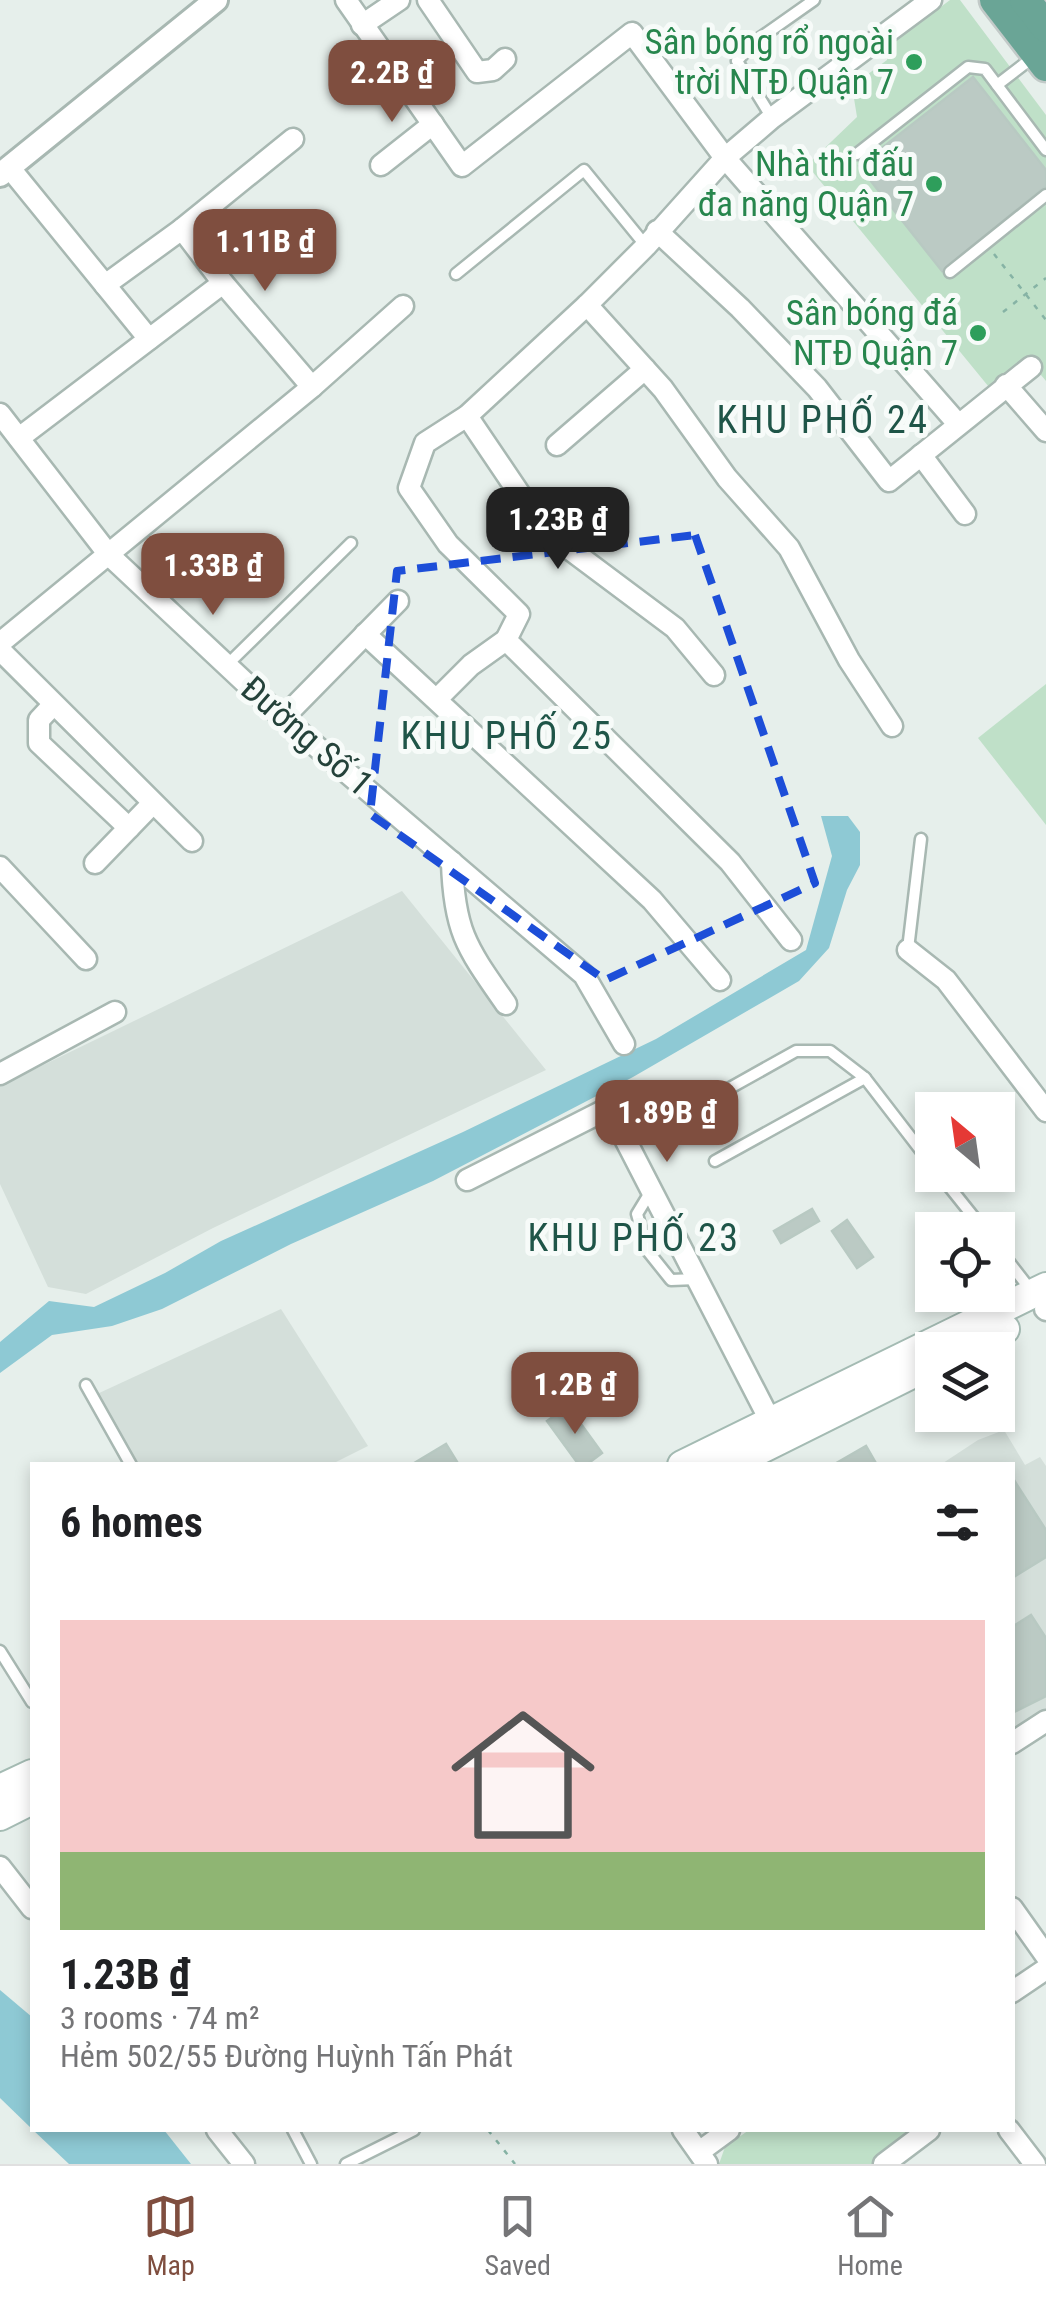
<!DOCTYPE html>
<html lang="en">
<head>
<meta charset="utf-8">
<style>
	body { margin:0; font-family:"Roboto Condensed",sans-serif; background:#f6f6f6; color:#202124; height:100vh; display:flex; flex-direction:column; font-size:38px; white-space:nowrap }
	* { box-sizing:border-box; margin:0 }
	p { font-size:32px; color:#757577 }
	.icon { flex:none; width:55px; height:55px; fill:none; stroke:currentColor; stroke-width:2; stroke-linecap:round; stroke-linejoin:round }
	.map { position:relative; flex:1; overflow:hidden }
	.side { position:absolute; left:30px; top:1462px; width:985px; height:670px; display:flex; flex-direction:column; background:#fff; border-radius:0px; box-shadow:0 5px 15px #0003 }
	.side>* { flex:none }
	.needle { width:65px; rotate:331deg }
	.buttons { position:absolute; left:915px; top:1092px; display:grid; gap:20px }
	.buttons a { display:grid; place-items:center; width:100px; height:100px; border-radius:0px; background:#fff; box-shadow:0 5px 15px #0003; font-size:50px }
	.price { position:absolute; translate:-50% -85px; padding:0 22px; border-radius:20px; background:#7f4e3f; color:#fff; font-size:32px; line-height:65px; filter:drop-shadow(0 2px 5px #0008) }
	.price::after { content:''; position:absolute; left:50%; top:60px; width:30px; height:22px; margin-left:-15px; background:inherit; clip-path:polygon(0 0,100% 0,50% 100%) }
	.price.current { background:#222; color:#fff }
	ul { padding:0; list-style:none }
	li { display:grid; align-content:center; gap:20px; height:530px; padding:0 30px }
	li span { display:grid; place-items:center; height:310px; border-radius:0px; color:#555 }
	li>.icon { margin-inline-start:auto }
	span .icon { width:180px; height:180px; fill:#fffc; stroke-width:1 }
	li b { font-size:42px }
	h2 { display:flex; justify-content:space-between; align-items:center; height:120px; padding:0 30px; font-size:42px }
	.menu { display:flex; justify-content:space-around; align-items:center; height:140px; border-top:2px solid #e0e0e0; background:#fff; font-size:28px; color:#757577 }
	.menu a { display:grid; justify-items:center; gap:5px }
	.menu .current { color:#7f4e3f }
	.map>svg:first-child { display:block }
	.built { fill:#d4dfda }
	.green { fill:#bfe0c8 }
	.water { fill:#8ec9d4 }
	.building { fill:#bbcac4; stroke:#b8c9c2; stroke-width:2.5 }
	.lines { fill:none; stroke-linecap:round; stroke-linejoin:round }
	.service-casing { stroke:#a8b8b2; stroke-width:15 }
	.minor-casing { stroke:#a8b8b2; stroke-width:25 }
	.tertiary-casing { stroke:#a8b8b2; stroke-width:28 }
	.secondary-casing { stroke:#a4bbb3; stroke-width:32 }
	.primary-casing { stroke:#c2cac8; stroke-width:35 }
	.path { stroke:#86b3a5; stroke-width:2.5; stroke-dasharray:5 8; stroke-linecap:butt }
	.service { stroke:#fff; stroke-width:10 }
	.minor { stroke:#fff; stroke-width:20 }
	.tertiary { stroke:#fff; stroke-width:22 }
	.secondary { stroke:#fff; stroke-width:28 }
	.primary { stroke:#6aa596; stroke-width:30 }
	.marked { fill:none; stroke:#1d4ed8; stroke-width:8; stroke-dasharray:20 12; stroke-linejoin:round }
	.leisure-dot { fill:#2e9e5b; stroke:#f7fbf9; stroke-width:4 }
	.labels { text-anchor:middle; stroke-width:10; stroke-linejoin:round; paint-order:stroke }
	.leisure-label { font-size:35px; fill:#27864d; stroke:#f7fbf9; text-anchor:end }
	.street-label { font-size:35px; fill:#24423a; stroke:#f7fbf9 }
	.neighbourhood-label { font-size:38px; letter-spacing:2.5px; fill:#1f5548; stroke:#f7fbf9 }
</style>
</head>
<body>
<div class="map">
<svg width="1046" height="2164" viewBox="0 0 1046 2164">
	<rect width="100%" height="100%" fill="#e6efeb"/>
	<!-- built -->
	<g class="built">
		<path d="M402 891 546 1070 213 1228 86 1294 48 1287 0 1184V1086Z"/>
		<path d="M281 1309 368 1446 330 1465H132L97 1394Z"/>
		<path d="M1004 1430 1025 1465 1040 1457 1046 1466V1712L1013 1733 1012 1465H940L978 1440Z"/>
	</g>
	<!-- green -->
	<g class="green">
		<path d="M950 0H960L1046 115V381L1030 362 993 392 807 165 857 117 852 86 887 60 889 46Z"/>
		<path d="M1046 684V825L978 738Z"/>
		<path d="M749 2130H921L874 2164H719L725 2147Z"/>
	</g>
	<!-- water -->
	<g class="water">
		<path d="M821 816H848L860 832V865L847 890 829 948 799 981 633 1077 433 1181 291 1244 162 1309 112 1326 52 1335 0 1373V1342L49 1301 94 1307 165 1273 221 1241 463 1132 656 1039 806 950 832 856Z"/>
		<path d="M0 1990 32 2017V2129L0 2098Z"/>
		<path d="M33 2130H164L191 2164H69Z"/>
	</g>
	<!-- building -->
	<g class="building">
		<path d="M973 77 1046 170V186L942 271 859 166Z"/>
		<path d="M812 1209 819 1221 781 1243 774 1231Z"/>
		<path d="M847 1220 873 1257 857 1268 832 1231Z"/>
		<path d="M568 1406 602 1453 586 1465H579L547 1421Z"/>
		<path d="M446 1444 459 1465H411Z"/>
		<path d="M866 1446 877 1465H833Z"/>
		<path d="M1012 1477 1046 1530V1557L1012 1578Z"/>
		<path d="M1031 1615 1046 1638V1696L1012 1713V1627Z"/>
	</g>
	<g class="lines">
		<defs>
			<g id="service">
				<path d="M997 85 1036 55"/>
				<path d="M772 118 737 61 753 43 814 0"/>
				<path d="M857 154 968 67 985 69 1046 150"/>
				<path d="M950 272 1046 195"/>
				<path d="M456 274 584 170 646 246"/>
				<path d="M227 665 351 543"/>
				<path d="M908 949 921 839"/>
				<path d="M721 1093 796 1051H830L865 1078"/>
				<path d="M715 1161 865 1078 932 1165"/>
				<path d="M940 1175 984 1230"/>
				<path d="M651 1191 637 1214 647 1250 671 1280 696 1279"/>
				<path d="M998 1248 1033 1293"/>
				<path d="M86 1385 131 1465"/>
				<path d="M0 1651 32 1702"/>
				<path d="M293 2130 311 2164"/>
				<path d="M346 2164 414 2130"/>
			</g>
			<g id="minor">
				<path d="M346 0 462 166 632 33 725 158 958 424"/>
				<path d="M428 0 477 72 493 70 505 59"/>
				<path d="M362 25 399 0"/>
				<path d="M381 165 433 124"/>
				<path d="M9 167 149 339"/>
				<path d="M182 229 223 283 312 387"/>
				<path d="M657 231 740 308 817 388 889 481 1031 367"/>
				<path d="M105 285 182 229 293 139"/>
				<path d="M587 305 663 389 727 478 789 548 849 660 892 726"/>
				<path d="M1006 385 1046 431"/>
				<path d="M0 414 109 555 283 718 584 975 624 1044"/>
				<path d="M467 416 544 530 675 628 714 675"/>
				<path d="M19 438 223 283"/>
				<path d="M557 445 645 369"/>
				<path d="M921 455 965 514"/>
				<path d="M365 634 652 900 720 980"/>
				<path d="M0 643 312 387 403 306"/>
				<path d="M0 650 192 841"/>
				<path d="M437 699 471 665 506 640"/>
				<path d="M53 705 39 720V743L129 828"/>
				<path d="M283 718 398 601"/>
				<path d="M452 862C454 932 467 948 506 1004"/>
				<path d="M95 863 153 803"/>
				<path d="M0 867 86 959"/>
				<path d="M791 940 730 862 506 640 519 614 448 544 409 488 425 443 467 416 587 305 646 246 725 158 772 118 931 0"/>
				<path d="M908 950 946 980 1046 1111"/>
				<path d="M0 1074 115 1012"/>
				<path d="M467 1180 609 1108 776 1432"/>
				<path d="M1045 1309 1046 1310"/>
				<path d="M1012 1743 1046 1721"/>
				<path d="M0 1867 32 1908"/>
				<path d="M1012 1908 1046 1956"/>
				<path d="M1012 1992 1046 1969"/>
				<path d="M217 2130 244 2164"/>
				<path d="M683 2130 707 2164"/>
				<path d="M1009 2130 1035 2164"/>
				<path d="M699 2152 729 2130"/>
				<path d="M884 2164 929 2130"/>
			</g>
			<path id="tertiary" d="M0 175 216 0"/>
			<g id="secondary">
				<path d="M962 1350 1005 1329"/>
				<path d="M682 1465 1046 1287"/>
				<path d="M729 1465 932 1364"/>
				<path d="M0 1789 32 1774"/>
				<path d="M0 1816 32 1800"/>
			</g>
			<g id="primary">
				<path d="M995 0 1046 66"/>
				<path d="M1025 0 1046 27"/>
			</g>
		</defs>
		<!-- service casing -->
		<use href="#service" class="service-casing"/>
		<!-- minor casing -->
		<use href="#minor" class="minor-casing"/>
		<!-- tertiary casing -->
		<use href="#tertiary" class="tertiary-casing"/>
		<!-- secondary casing -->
		<use href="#secondary" class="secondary-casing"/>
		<!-- primary casing -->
		<use href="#primary" class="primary-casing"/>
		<!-- path -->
		<g class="path">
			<path d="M994 254 1046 320"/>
			<path d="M1003 312 1046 278"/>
			<path d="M488 2130 515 2164"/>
		</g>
		<!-- service -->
		<use href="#service" class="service"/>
		<!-- minor -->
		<use href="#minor" class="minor"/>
		<!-- tertiary -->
		<use href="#tertiary" class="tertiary"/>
		<!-- secondary -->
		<use href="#secondary" class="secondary"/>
		<!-- primary -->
		<use href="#primary" class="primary"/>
	</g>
	<!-- marked area -->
	<path class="marked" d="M695 535 815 883 605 980 370 814 397 571Z"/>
	<!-- markers -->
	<g class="leisure-dot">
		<circle cx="914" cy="62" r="10"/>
		<circle cx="934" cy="184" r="10"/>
		<circle cx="978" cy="333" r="10"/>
	</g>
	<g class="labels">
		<!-- leisure labels -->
		<g class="leisure-label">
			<text x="894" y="54">Sân bóng rổ ngoài<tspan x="894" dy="40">trời NTĐ Quận 7</tspan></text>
			<text x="914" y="176">Nhà thi đấu<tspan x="914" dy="40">đa năng Quận 7</tspan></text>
			<text x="958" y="325">Sân bóng đá<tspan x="958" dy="40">NTĐ Quận 7</tspan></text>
		</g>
		<!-- street labels -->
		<g class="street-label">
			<text transform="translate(307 736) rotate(41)" y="12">Đường Số 1</text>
		</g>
		<!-- neighbourhood labels -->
		<g class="neighbourhood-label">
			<text x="823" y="433">KHU PHỐ 24</text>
			<text x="507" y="749">KHU PHỐ 25</text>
			<text x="634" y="1251">KHU PHỐ 23</text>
		</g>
	</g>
</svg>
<div class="buttons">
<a><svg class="needle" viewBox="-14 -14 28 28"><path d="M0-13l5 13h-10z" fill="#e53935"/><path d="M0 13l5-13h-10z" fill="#757577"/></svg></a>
<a><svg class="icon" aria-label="locate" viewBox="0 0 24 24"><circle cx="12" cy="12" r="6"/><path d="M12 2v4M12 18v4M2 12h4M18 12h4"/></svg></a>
<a><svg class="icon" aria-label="layers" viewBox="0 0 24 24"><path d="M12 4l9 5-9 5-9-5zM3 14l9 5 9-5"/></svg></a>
</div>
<b class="price" style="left:392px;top:125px">2.2B ₫</b>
<b class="price" style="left:265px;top:294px">1.11B ₫</b>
<b class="price current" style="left:558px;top:572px">1.23B ₫</b>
<b class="price" style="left:213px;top:618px">1.33B ₫</b>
<b class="price" style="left:667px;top:1165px">1.89B ₫</b>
<b class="price" style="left:575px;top:1437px">1.2B ₫</b>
<section class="side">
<h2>6 homes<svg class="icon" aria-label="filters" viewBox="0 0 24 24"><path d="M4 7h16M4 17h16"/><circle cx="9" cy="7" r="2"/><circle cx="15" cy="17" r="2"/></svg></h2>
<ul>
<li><span style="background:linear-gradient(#f6c9c9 75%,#8fb573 0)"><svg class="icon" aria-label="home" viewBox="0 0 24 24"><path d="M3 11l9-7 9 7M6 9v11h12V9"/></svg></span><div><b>1.23B ₫</b><p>3 rooms · 74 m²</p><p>Hẻm 502/55 Đường Huỳnh Tấn Phát</p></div></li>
</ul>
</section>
</div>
<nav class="menu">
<a class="current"><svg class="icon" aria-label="map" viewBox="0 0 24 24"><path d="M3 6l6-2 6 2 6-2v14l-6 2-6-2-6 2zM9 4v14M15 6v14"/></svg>Map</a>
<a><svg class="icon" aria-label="saved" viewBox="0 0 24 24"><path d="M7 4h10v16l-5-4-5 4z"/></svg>Saved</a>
<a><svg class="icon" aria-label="home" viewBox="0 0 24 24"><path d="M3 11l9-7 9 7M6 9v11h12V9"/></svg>Home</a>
</nav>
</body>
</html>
